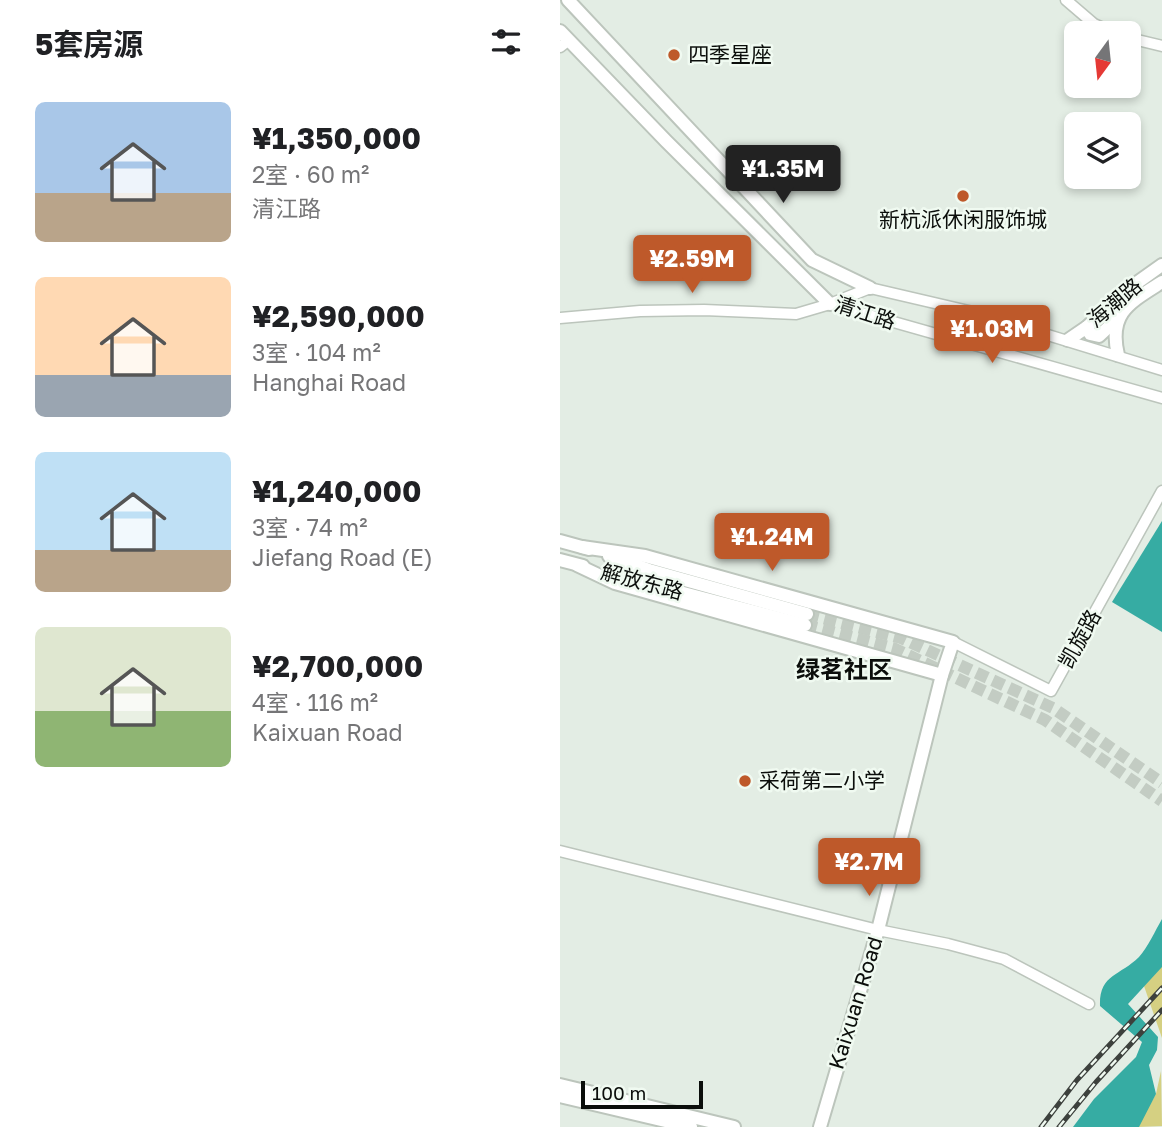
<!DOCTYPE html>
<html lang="zh">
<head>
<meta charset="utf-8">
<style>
	body { margin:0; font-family:"Golos Text","Noto Sans SC",sans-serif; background:#f2f2f2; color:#202124; height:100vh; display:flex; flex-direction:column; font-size:26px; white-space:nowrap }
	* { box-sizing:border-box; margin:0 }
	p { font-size:23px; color:#757577 }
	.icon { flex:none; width:38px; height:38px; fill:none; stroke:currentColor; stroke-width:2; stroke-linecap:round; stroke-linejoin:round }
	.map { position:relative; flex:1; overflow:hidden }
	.sheet { display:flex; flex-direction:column; background:#fff; width:560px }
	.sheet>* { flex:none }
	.needle { width:46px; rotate:195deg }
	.fabs { position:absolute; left:504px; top:21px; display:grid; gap:14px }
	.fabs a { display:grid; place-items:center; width:77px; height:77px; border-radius:10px; background:#fff; box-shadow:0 4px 10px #0003; font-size:35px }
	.scale { position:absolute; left:21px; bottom:18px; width:122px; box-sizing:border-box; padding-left:7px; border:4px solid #0b0e0b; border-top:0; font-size:19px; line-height:24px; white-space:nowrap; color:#0b0e0b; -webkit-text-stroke:5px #f0faf1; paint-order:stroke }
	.price { position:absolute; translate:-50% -60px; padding:0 16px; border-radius:7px; background:#be592a; color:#fff; font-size:23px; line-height:46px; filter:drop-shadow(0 2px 4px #0008) }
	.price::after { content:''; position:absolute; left:50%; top:42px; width:21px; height:16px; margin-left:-10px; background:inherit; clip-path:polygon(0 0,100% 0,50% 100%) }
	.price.on { background:#222; color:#fff }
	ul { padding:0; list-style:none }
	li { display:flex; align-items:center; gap:21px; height:175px; padding:0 35px }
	li span { display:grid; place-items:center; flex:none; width:196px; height:140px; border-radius:10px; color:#555 }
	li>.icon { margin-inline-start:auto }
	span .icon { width:84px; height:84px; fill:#fffc; stroke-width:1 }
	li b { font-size:30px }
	h2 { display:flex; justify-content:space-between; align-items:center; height:84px; padding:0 35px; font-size:30px }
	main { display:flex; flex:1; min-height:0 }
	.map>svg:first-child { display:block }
	.green { fill:#d5d082 }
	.water { fill:#36aca3 }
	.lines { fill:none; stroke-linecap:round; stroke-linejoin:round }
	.major-tunnel { stroke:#c3ccc3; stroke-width:12; stroke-dasharray:12 6; stroke-linecap:butt }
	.minor-casing { stroke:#bcc5bc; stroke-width:13 }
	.major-casing { stroke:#bcc5bc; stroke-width:16 }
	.minor { stroke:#fff; stroke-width:10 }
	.major { stroke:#fff; stroke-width:12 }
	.rail-casing { stroke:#3d413d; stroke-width:5 }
	.rail { stroke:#f0faf1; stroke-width:2.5; stroke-dasharray:8; stroke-linecap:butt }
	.poi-dot { fill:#be592a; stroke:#f0faf1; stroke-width:2.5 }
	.labels { text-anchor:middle; stroke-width:5; stroke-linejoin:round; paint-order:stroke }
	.poi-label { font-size:21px; fill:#0b0e0b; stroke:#f0faf1; text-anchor:start }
	.street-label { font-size:21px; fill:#0b0e0b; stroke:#f0faf1 }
	.quarter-label { font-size:24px; font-weight:bold; fill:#0b0e0b; stroke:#f0faf1 }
</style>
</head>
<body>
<main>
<section class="sheet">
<h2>5套房源<svg class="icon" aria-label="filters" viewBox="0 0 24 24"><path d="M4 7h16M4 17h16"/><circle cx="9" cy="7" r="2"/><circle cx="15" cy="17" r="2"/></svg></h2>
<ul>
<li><span style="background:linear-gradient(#a9c7e8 65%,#b9a48a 0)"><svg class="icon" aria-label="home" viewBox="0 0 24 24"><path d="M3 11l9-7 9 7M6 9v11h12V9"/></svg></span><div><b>¥1,350,000</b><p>2室 · 60 m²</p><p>清江路</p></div></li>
<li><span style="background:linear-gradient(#ffd9b3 70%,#9aa5b1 0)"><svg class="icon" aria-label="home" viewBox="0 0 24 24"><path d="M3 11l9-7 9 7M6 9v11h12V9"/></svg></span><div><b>¥2,590,000</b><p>3室 · 104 m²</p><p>Hanghai Road</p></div></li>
<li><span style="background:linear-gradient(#bfe0f5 70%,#b9a48a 0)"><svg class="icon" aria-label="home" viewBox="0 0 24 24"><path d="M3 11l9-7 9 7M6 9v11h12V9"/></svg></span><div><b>¥1,240,000</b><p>3室 · 74 m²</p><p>Jiefang Road (E)</p></div></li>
<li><span style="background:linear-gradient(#dfe7d0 60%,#8fb573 0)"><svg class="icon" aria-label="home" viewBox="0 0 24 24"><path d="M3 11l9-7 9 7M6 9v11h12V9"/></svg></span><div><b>¥2,700,000</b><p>4室 · 116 m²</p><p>Kaixuan Road</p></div></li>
</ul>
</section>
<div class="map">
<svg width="602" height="1127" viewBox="0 0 602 1127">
	<rect width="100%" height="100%" fill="#e3ede4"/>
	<!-- green -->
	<g class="green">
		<path d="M602 966V1038L584 986Z"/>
		<path d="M601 1071 602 1126 577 1127 596 1094Z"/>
	</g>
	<!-- water -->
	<g class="water">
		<path d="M602 521V632L552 602Z"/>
		<path d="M602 919V967L568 1004 598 1037 597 1050 589 1065 596 1094 579 1127H513L534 1099 576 1057 582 1042 540 1006C539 974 560 976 579 957 588 947 595 931 602 919Z"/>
	</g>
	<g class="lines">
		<!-- major-tunnel -->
		<g class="major-tunnel">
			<path d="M247 614 341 638 493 708 602 783"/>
			<path d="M245 625 333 648 485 720 602 801"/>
		</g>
		<defs>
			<g id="minor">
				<path d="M506 0 534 24 554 33"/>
				<path d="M569 38 602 46"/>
				<path d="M0 47 9 40"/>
				<path d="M270 304 602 398"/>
				<path d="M0 318 80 311 144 310 236 314 270 304 310 288 413 312 602 370"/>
				<path d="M393 642 491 691 602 491"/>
				<path d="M0 851 318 930 388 944 444 959 529 1004"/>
			</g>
			<g id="major">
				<path d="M8 0 252 260 310 288"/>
				<path d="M0 31 106 141 270 304"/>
				<path d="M527 327 530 334 539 336 556 320"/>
				<path d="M508 340 527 327 564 292 602 265"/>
				<path d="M558 355C548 313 569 303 602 282"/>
				<path d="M0 541 29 549"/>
				<path d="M22 547 85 556 393 642 382 675 318 930 260 1127"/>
				<path d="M49 556 89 570 247 614"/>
				<path d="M0 560 23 566"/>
				<path d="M17 565 55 583 382 675"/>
				<path d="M51 574 245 625"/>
				<path d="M0 1085 174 1127"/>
				<path d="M0 1096 131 1127"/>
			</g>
		</defs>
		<!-- minor casing -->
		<use href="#minor" class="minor-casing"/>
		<!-- major casing -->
		<use href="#major" class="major-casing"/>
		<!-- minor -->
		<use href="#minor" class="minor"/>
		<!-- major -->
		<use href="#major" class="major"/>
		<defs>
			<g id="rail">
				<path d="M481 1127 517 1080 602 988"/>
				<path d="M499 1127 536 1082 602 1010"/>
			</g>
		</defs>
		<!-- rail casing -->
		<use href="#rail" class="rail-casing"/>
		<!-- rail -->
		<use href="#rail" class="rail"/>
	</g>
	<!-- markers -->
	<g class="poi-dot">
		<circle cx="114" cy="55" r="7"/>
		<circle cx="403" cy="196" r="7"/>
		<circle cx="185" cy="781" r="7"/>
	</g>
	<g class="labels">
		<!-- poi labels -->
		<g class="poi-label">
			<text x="128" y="62">四季星座</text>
			<text x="403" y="227" text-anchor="middle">新杭派休闲服饰城</text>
			<text x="199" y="788">采荷第二小学</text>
		</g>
		<!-- street labels -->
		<g class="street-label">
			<text transform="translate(555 303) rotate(-40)" y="7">海潮路</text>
			<text transform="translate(305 313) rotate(18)" y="7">清江路</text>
			<text transform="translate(82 582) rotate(15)" y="7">解放东路</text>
			<text transform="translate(520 639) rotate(-61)" y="7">凯旋路</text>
			<text transform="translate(296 1003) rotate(-73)" y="7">Kaixuan Road</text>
		</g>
		<!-- quarter labels -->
		<g class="quarter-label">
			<text x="284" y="678">绿茗社区</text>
		</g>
	</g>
</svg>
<div class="fabs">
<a><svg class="needle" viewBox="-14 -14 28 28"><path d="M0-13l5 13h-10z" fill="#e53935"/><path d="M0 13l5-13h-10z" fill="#757577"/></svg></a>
<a><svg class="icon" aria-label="layers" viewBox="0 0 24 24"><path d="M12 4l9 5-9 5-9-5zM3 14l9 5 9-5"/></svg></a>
</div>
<div class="scale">100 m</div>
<b class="price on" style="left:223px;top:205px">¥1.35M</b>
<b class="price" style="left:132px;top:295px">¥2.59M</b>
<b class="price" style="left:432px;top:365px">¥1.03M</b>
<b class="price" style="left:212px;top:573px">¥1.24M</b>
<b class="price" style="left:309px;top:898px">¥2.7M</b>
</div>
</main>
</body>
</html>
